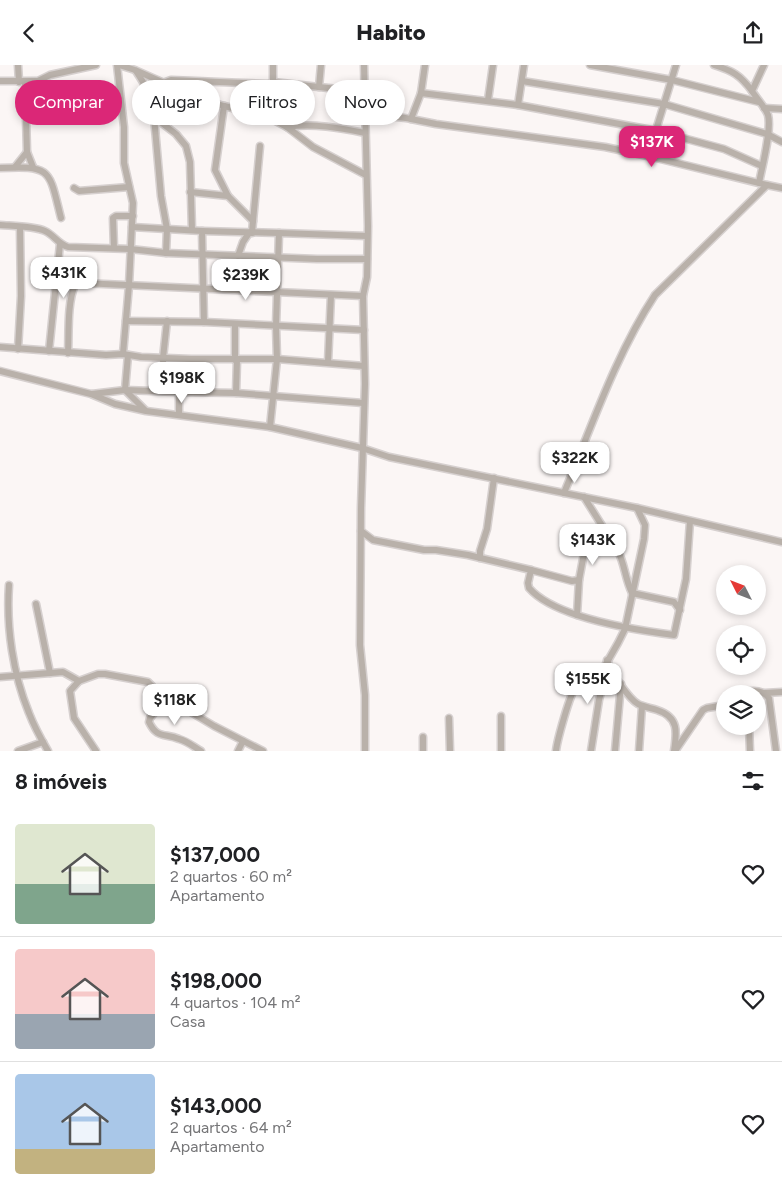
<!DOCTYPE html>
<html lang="pt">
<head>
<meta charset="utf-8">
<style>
	body { margin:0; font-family:Figtree,sans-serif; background:#f2f2f2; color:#202124; height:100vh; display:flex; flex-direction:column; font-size:19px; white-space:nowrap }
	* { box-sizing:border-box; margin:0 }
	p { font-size:16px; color:#757577 }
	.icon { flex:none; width:28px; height:28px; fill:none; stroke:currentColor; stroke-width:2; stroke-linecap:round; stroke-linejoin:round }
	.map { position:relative; height:686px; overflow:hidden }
	.panel { display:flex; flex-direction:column; background:#fff; flex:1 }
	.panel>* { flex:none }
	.top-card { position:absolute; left:15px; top:15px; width:500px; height:45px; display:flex; gap:10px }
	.needle { width:32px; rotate:312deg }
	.fabs { position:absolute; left:716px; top:500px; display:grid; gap:10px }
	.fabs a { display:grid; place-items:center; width:50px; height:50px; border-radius:50%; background:#fff; box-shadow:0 2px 8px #0003; font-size:25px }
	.price { position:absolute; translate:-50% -42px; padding:0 11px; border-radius:10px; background:#fff; color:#222; font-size:16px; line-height:32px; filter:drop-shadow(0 1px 2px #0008) }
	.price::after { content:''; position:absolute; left:50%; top:30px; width:15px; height:11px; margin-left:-8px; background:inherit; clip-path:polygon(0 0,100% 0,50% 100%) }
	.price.selected { background:#db2777; color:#fff }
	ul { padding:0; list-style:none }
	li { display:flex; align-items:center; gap:15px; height:125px; padding:0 15px }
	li+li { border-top:1px solid #e0e0e0 }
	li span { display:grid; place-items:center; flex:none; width:140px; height:100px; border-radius:5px; color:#555 }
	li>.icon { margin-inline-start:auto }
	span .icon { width:60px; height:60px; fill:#fffc; stroke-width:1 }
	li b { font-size:21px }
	h2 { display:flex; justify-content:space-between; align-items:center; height:60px; padding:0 15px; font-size:21px }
	.tag { padding:0 18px; border-radius:22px; background:#fff; box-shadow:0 2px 8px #0003; font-size:18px; line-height:45px }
	.tag.selected { background:#db2777; color:#fff }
	header { display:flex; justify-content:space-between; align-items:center; height:65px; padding:0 15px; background:#fff; font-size:22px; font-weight:800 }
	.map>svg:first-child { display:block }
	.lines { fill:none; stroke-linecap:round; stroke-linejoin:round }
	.minor-casing { stroke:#d6d0cf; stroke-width:9 }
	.minor { stroke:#b9b1aa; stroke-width:6 }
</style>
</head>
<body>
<header><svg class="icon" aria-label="back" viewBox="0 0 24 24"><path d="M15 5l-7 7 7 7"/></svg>Habito<svg class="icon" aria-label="share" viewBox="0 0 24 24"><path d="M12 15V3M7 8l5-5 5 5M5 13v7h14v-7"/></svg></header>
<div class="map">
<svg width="782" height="686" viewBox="0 0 782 686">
	<rect width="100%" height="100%" fill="#fbf6f5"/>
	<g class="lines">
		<defs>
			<g id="minor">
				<path d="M18 0 19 17"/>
				<path d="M117 0 124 62V98L133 138 129 220 123 289"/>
				<path d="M119 0 135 5 198 33 224 41 266 51 287 62 313 82 366 110"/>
				<path d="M273 0V17"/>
				<path d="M364 0 368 161 367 212 363 231 365 319 361 443 360 580 365 630V686"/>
				<path d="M590 0 672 15 759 37"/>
				<path d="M676 0 648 91 767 120"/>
				<path d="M714 0C733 6 740 10 752 26"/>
				<path d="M136 6 143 17 154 52 161 131 167 164 166 188"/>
				<path d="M0 16H38L50 10 96 0"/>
				<path d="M522 16 664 39 767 69 782 77"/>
				<path d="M25 17 27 87 33 102"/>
				<path d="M163 18 171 15 269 19 273 17 365 27"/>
				<path d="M319 22 321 0"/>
				<path d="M421 28 425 0"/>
				<path d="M488 35 493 0"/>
				<path d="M518 40 657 66 724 84 762 101"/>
				<path d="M224 41 215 105 228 131"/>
				<path d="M764 43 782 44"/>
				<path d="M365 46C380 52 395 51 411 54L421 28 518 40 524 0"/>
				<path d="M266 51 269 19"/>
				<path d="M154 52 176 69 186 81 190 97 192 165"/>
				<path d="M411 54 436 59 605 82 648 91"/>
				<path d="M287 62C313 58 340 63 365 68"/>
				<path d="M15 102 27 87"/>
				<path d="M0 103C53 100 49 106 61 153"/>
				<path d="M759 118C762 102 772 65 768 50 765 42 757 34 752 26L764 0"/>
				<path d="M74 123 79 126 129 122"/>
				<path d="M190 127 228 131 253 156 252 168"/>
				<path d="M253 156 260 81"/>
				<path d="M0 160C12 161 34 161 45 166 54 170 58 179 68 182L130 184 166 188 317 194H367"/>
				<path d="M132 162 202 166 204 257"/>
				<path d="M202 166 279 168"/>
				<path d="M114 183 113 153 116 151H133"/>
				<path d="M238 191 243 177 249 168"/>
				<path d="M126 256 204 257 364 265"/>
				<path d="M0 282 106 290 123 289 141 292 191 294H277L364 301"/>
				<path d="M18 284 21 231 20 162"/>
				<path d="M49 286 60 179"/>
				<path d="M68 288C69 268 67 238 75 220L82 218 363 231"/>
				<path d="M128 290 125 325 145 345"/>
				<path d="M235 295V260"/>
				<path d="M328 297 331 230"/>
				<path d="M0 306 91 329 115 339 146 346 270 362 362 383 389 392 637 443 782 477"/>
				<path d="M164 326 163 293 167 256"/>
				<path d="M179 327V349"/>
				<path d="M236 328 237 295"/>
				<path d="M92 329 125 325 179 327 236 328 363 338"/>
				<path d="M270 362 277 294 276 261 279 168 367 171"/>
				<path d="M564 428C591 363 616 289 655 230L767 120 782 123"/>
				<path d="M584 432 618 486C625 500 625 514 632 528L674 537 680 545"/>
				<path d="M361 466 373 475 424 485H436L468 490 531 505 528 518 529 523C555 553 635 565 674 570L686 514 690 456"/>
				<path d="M480 493V486L487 464 494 413"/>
				<path d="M531 505 572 516 579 515 577 550"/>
				<path d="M579 515 585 483"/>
				<path d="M9 520C6 562 13 609 29 648 34 661 41 674 48 686"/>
				<path d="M36 539 50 608"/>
				<path d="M607 595C609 605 629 634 638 639 644 642 651 643 657 645 679 652 677 667 674 686"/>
				<path d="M0 612 63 607 79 616 98 609H105L148 617 152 621 156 631 174 637 214 661 263 686"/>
				<path d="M79 616 70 626 74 653 96 686"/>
				<path d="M765 628 782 627"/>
				<path d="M745 629V627C754 625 763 625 769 633L776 686"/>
				<path d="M166 634 150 653 149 657C157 674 165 668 179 674 187 676 194 682 201 686"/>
				<path d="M449 653 450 686"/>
				<path d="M749 661 750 686"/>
				<path d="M423 672V686"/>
				<path d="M18 686 43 677"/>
				<path d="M238 686 243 676"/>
				<path d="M501 686V651"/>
				<path d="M556 686C557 676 570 628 576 622 582 616 591 620 598 613L618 578 625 564 644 474 645 460 637 443"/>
				<path d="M591 686 599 635 608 599"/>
				<path d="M615 686 621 619"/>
				<path d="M639 686 642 641"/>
				<path d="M675 686 703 645 707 643 725 640"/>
			</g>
		</defs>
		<!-- minor casing -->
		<use href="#minor" class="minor-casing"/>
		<!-- minor -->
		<use href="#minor" class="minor"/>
	</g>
</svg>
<div class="fabs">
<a><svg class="needle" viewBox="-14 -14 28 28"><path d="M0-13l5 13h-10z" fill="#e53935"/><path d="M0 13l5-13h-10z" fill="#757577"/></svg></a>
<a><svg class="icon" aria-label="locate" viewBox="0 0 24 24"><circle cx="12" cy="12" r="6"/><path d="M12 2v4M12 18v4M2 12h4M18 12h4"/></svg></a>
<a><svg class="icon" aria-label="layers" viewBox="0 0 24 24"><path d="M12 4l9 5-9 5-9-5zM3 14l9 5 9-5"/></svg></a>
</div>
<b class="price selected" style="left:652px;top:103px">$137K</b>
<b class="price" style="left:64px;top:234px">$431K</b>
<b class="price" style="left:246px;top:236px">$239K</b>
<b class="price" style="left:182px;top:339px">$198K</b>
<b class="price" style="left:575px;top:419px">$322K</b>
<b class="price" style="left:593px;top:501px">$143K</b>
<b class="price" style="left:588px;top:640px">$155K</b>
<b class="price" style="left:175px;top:661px">$118K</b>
<div class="top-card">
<a class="tag selected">Comprar</a>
<a class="tag">Alugar</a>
<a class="tag">Filtros</a>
<a class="tag">Novo</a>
</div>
</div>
<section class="panel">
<h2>8 imóveis<svg class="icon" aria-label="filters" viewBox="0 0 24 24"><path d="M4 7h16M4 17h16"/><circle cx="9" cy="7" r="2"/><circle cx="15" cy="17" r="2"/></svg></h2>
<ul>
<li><span style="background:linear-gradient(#dfe7d0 60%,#7fa58c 0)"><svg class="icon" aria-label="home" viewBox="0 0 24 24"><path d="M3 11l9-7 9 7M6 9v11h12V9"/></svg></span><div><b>$137,000</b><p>2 quartos · 60 m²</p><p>Apartamento</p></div><svg class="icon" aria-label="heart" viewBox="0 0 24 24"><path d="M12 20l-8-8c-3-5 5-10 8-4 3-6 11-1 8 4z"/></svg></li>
<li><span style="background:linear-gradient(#f6c9c9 65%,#9aa5b1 0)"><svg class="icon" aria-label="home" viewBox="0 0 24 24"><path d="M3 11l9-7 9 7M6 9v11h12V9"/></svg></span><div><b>$198,000</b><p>4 quartos · 104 m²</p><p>Casa</p></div><svg class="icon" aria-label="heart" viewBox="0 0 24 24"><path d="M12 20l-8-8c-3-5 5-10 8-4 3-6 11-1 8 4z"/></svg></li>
<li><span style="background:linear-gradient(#a9c7e8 75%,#c2b280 0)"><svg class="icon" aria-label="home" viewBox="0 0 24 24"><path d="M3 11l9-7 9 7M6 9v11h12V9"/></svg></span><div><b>$143,000</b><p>2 quartos · 64 m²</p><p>Apartamento</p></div><svg class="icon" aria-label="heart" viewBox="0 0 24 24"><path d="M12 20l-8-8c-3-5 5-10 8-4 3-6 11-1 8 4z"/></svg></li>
</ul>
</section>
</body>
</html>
